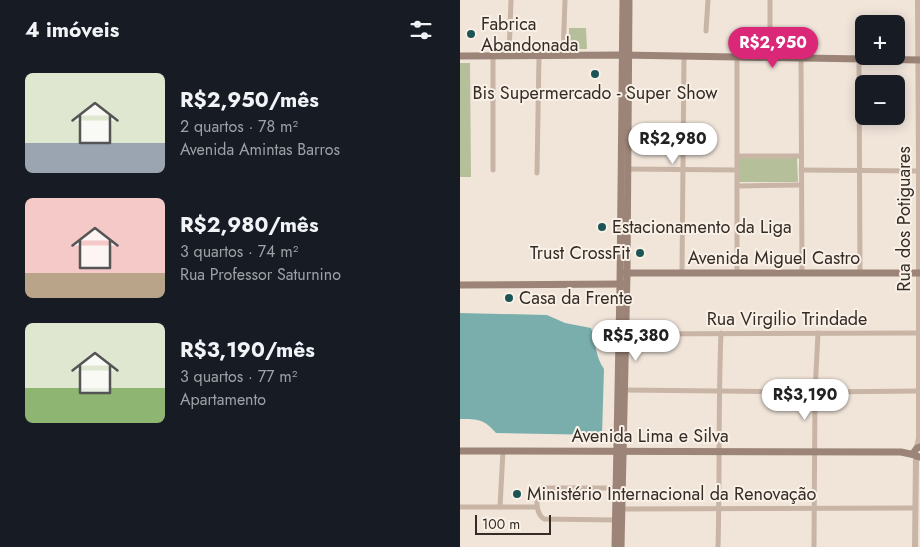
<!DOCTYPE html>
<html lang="pt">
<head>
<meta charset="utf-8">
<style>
	body { margin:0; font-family:Jost,sans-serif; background:#242831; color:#f1f3f6; height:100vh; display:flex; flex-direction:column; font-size:19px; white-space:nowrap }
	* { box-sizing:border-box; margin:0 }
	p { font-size:16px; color:#9ea1a6 }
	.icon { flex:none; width:28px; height:28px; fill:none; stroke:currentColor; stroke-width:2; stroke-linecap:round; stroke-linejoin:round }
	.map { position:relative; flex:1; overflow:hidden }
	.details { display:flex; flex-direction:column; background:#171b24; width:460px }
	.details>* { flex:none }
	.controls { position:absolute; left:395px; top:15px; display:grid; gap:10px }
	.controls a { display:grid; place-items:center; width:50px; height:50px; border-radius:8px; background:#171b24; box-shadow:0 2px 12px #0003; font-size:25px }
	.scale { position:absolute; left:15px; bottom:12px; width:76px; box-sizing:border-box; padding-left:5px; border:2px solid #352b27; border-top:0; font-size:14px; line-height:18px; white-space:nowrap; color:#352b27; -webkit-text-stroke:4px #f9f0e6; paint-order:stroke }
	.price { position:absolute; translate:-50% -42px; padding:0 11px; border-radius:18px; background:#fff; color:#222; font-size:16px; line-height:32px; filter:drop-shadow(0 1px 2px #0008) }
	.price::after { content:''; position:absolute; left:50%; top:30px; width:15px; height:11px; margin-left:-8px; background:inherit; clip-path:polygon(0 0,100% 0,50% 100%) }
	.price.on { background:#db2777; color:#fff }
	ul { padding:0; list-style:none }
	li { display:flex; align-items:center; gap:15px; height:125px; padding:0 25px }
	li span { display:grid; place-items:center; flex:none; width:140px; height:100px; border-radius:8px; color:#555 }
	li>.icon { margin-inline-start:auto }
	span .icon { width:60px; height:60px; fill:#fffc; stroke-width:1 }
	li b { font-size:21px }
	h2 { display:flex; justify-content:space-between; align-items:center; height:60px; padding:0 25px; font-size:21px }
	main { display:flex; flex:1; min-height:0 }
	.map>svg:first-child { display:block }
	.green { fill:#b5c09a }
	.water { fill:#7aaead }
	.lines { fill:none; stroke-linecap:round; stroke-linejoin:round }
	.minor { stroke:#c9b5a6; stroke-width:5 }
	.tertiary { stroke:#c9b5a6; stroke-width:6 }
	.secondary { stroke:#9c8478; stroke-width:7 }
	.poi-dot { fill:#1d5556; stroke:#f9f0e6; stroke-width:2 }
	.labels { text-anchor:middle; stroke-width:4; stroke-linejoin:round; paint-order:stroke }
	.poi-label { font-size:18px; fill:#352b27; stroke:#f9f0e6; text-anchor:start }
	.street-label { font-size:18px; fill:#352b27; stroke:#f9f0e6 }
</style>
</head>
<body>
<main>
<section class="details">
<h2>4 imóveis<svg class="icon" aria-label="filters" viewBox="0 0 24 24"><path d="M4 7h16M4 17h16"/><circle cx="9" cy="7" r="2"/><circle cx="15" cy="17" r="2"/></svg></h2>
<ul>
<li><span style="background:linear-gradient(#dfe7d0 70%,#9aa5b1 0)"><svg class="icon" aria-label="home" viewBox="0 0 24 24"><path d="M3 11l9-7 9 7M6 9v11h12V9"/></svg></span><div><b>R$2,950/mês</b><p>2 quartos · 78 m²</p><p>Avenida Amintas Barros</p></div></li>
<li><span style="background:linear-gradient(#f6c9c9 75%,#b9a48a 0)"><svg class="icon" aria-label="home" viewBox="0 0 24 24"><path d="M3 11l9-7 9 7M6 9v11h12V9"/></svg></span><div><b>R$2,980/mês</b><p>3 quartos · 74 m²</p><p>Rua Professor Saturnino</p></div></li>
<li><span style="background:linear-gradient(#dfe7d0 65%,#8fb573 0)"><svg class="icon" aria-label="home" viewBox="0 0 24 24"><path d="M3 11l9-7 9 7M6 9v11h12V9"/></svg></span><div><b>R$3,190/mês</b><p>3 quartos · 77 m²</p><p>Apartamento</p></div></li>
</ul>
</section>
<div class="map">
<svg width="460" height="547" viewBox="0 0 460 547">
	<rect width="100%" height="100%" fill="#f1e5da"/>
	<!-- green -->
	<g class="green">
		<path d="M109 28H126L127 49H109Z"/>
		<path d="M0 63H10L11 177H0Z"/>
		<path d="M278 158H337L338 182H278Z"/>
	</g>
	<!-- water -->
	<path class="water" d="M0 313 87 315 105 323 131 328C136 341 135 357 144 369L142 435 36 433C24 419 18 419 0 419Z"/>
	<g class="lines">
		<!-- minor -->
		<g class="minor">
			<path d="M310 0V58"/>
			<path d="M246 31 248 0"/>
			<path d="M103 55 105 0"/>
			<path d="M49 56 51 0"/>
			<path d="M277 57V273"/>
			<path d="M341 58 342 273"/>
			<path d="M399 60 400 273"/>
			<path d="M277 156H341"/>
			<path d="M167 169 277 170"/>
			<path d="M33 170V56"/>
			<path d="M341 170 460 171"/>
			<path d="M77 173 79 56"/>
			<path d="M277 186 341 185"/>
			<path d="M222 273 224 56"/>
			<path d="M166 334 459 333"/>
			<path d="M165 390 355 392 460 391"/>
			<path d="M0 507H77"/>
			<path d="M40 507 43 451"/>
			<path d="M162 509 454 508"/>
			<path d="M155 520 84 519C75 513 75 495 82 488H156"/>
			<path d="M258 547C260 476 258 404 261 333"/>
			<path d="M354 547 355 392 358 333"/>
		</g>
		<!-- tertiary -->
		<g class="tertiary">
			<path d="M457 448 459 438V171L458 0"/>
			<path d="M455 547 456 456"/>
		</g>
		<!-- secondary -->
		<g class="secondary">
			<path d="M0 56 162 55 460 60"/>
			<path d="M165 273H460"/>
			<path d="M0 285 164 284"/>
			<path d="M460 447 457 448 454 452 456 456 460 457"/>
			<path d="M0 451 441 452 455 455"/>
			<path d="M155 547 160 285 163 0"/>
			<path d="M161 547 167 273 169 0"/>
		</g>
	</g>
	<!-- markers -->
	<g class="poi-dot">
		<circle cx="11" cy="34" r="5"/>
		<circle cx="135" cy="74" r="5"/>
		<circle cx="142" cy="227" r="5"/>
		<circle cx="180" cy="253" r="5"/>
		<circle cx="49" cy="298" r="5"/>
		<circle cx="57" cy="494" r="5"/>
	</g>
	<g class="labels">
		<!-- poi labels -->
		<g class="poi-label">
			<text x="21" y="30">Fabrica<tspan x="21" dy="21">Abandonada</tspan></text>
			<text x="135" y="99" text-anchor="middle">Bis Supermercado - Super Show</text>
			<text x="152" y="233">Estacionamento da Liga</text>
			<text x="170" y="259" text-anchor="end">Trust CrossFit</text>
			<text x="59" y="304">Casa da Frente</text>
			<text x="67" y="500">Ministério Internacional da Renovação</text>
		</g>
		<!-- street labels -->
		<g class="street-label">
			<text transform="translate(444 219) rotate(-90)" y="6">Rua dos Potiguares</text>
			<text x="314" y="264">Avenida Miguel Castro</text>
			<text x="327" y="325">Rua Virgilio Trindade</text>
			<text x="190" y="442">Avenida Lima e Silva</text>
		</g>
	</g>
</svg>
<div class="controls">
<a>+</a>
<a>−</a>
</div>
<div class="scale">100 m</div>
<b class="price on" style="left:313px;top:69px">R$2,950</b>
<b class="price" style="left:213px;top:165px">R$2,980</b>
<b class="price" style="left:176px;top:362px">R$5,380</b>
<b class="price" style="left:345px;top:421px">R$3,190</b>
</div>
</main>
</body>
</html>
